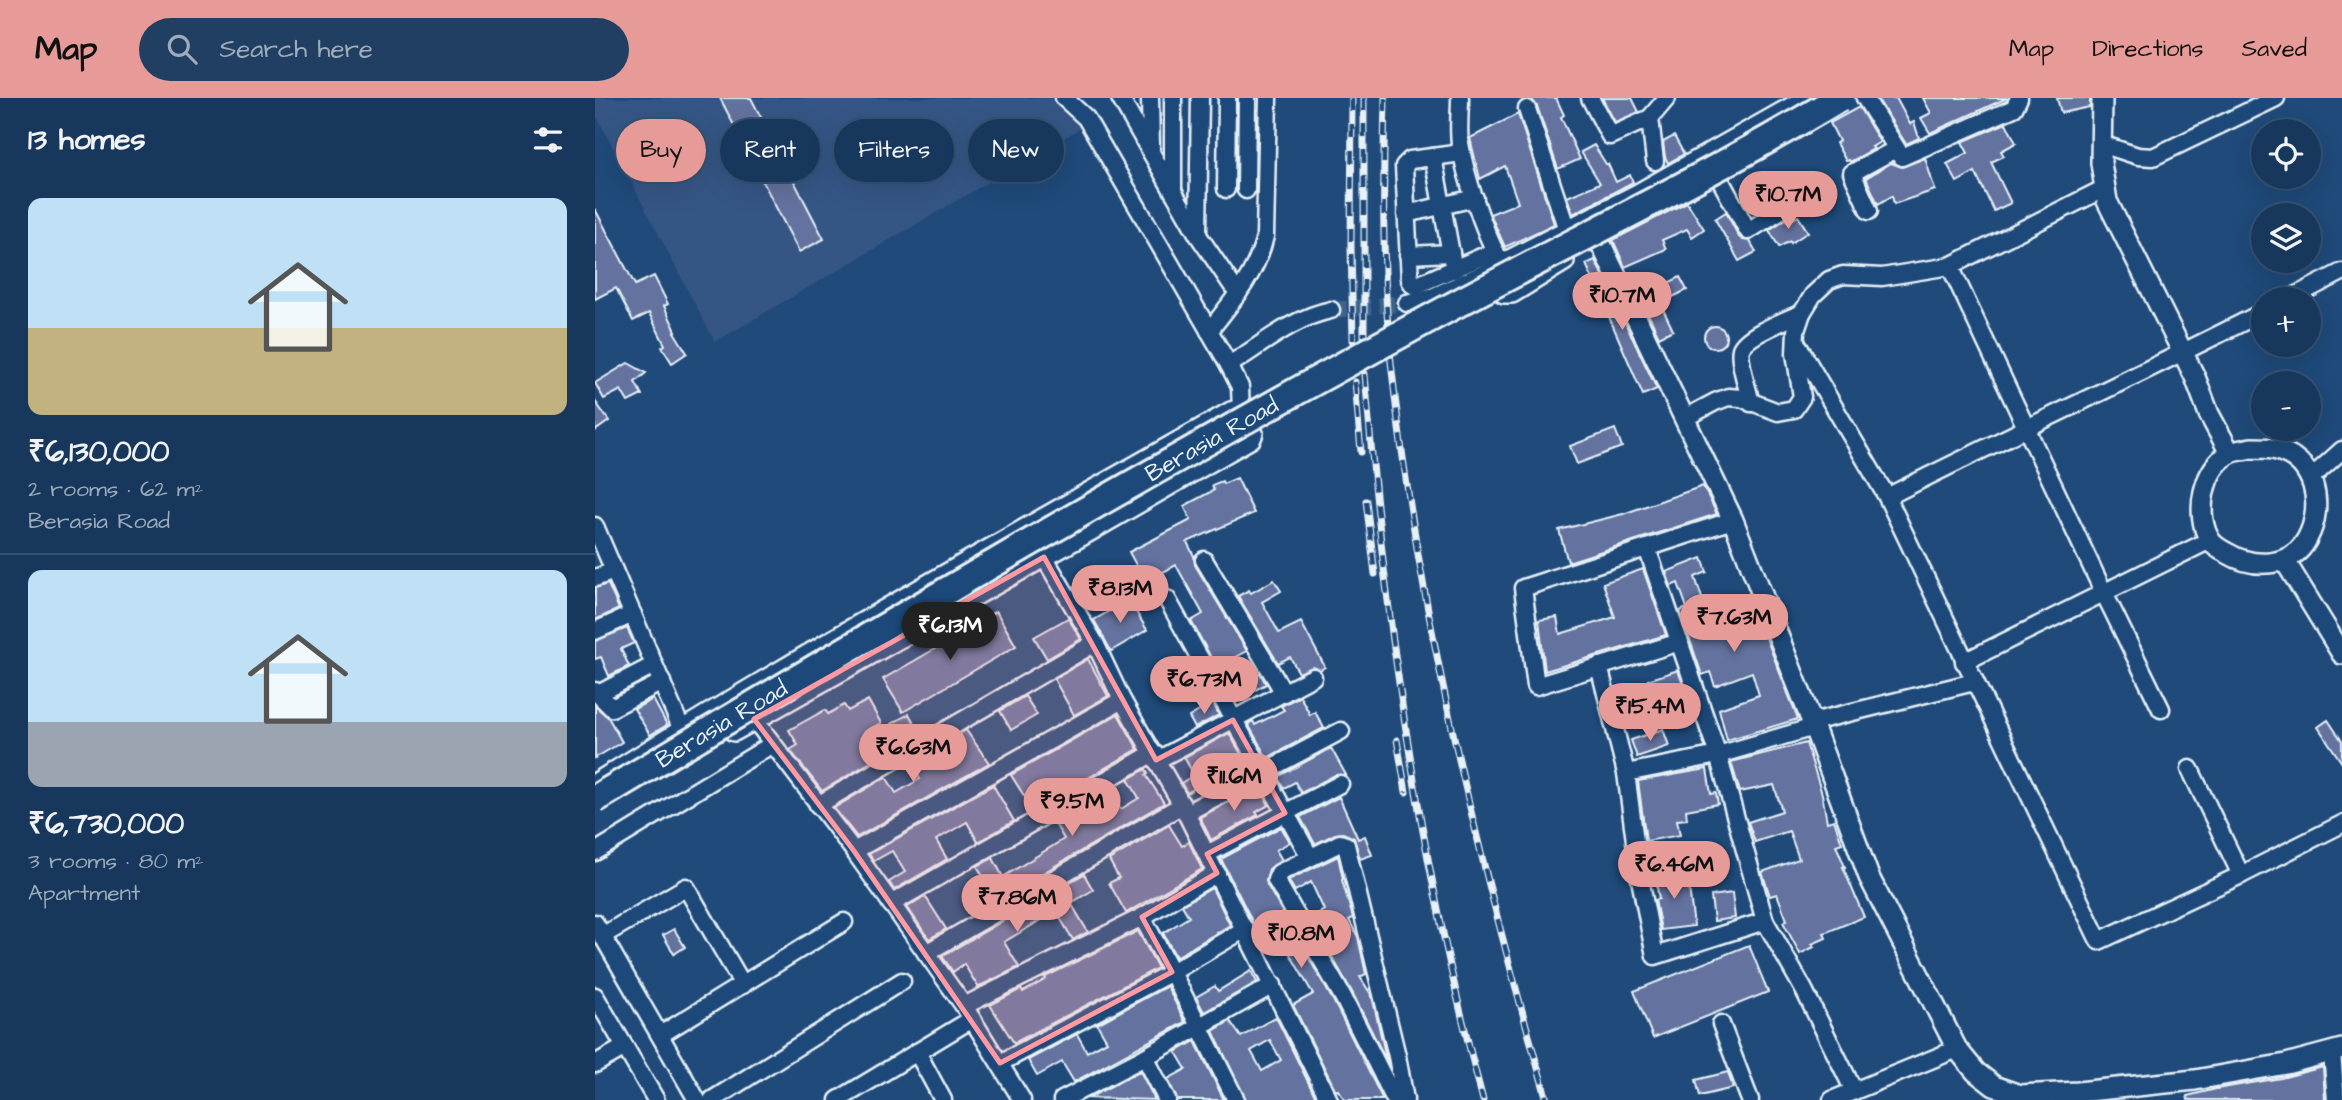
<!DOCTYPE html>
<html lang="en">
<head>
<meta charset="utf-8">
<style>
	body { margin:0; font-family:"Architects Daughter",sans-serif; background:#203f62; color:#f1f3f6; height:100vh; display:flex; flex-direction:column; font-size:26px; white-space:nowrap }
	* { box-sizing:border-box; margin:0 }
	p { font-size:23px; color:#9eacbb }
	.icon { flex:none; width:38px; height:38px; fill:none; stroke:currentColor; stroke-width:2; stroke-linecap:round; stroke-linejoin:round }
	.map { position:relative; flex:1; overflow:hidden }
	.sheet { display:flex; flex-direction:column; background:#17385c; width:595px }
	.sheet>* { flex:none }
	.hud { position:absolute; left:21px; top:21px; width:665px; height:63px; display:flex; gap:14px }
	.tools { position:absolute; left:1656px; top:21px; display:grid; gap:14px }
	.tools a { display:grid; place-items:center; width:70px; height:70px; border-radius:50%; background:#17385c; box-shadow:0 7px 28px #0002,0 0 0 2px #365272; font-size:35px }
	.price { position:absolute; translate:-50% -60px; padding:0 16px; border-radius:24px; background:#e69b98; color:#111; font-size:23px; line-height:46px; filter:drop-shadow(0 2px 4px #0008) }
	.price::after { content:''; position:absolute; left:50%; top:42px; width:21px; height:16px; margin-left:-10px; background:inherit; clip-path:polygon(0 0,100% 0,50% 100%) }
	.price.active { background:#222; color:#fff }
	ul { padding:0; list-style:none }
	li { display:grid; align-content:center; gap:14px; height:371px; padding:0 28px }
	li+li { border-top:2px solid #365272 }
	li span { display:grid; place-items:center; height:217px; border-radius:14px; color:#555 }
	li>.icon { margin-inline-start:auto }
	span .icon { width:126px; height:126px; fill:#fffc; stroke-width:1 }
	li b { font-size:30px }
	h2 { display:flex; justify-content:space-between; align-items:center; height:84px; padding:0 28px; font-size:30px }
	.tag { padding:0 24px; border-radius:32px; background:#17385c; box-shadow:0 7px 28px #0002,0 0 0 2px #365272; font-size:24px; line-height:63px }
	.tag.active { background:#e69b98; color:#111 }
	header { display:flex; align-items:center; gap:42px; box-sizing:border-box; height:98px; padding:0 35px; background:#e69b98; color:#111 }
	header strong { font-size:33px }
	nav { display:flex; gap:38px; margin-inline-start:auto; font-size:24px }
	.search { width:490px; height:63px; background:#203f62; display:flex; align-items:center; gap:18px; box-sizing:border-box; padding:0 24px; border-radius:38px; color:#9eacbb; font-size:26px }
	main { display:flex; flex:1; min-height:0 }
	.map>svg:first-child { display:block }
	.built { fill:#345685 }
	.building { fill:#64729e; stroke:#e8f1f8; stroke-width:2; fill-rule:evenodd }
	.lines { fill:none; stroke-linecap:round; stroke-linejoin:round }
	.minor-tunnel { stroke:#3d638d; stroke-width:16; stroke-dasharray:16 8; stroke-linecap:butt }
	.minor-casing { stroke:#e8f1f8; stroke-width:21 }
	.tertiary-casing { stroke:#e8f1f8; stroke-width:24 }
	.minor { stroke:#1f4a7a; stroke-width:16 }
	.tertiary { stroke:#1f4a7a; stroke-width:19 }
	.rail-casing { stroke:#e8f1f8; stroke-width:7 }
	.rail { stroke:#1f4a7a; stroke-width:4.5; stroke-dasharray:13; stroke-linecap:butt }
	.primary-bridge-casing { stroke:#e8f1f8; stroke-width:32; stroke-linecap:butt }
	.primary-bridge { stroke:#1f4a7a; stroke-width:26 }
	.marked { fill:#ff9aa2; fill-opacity:0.2; stroke:#ff9aa2; stroke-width:5; stroke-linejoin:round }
	.labels { text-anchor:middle; stroke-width:7; stroke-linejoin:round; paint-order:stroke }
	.street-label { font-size:24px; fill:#e8f1f8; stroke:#1f4a7a }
</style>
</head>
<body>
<header>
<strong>Map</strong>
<div class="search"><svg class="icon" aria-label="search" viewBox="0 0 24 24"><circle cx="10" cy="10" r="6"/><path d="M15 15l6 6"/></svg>Search here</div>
<nav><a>Map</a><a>Directions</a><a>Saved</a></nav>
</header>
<main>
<section class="sheet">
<h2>13 homes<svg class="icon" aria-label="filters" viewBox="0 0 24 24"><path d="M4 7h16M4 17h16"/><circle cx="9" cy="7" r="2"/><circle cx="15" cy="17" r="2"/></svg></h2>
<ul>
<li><span style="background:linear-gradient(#bfe0f5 60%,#c2b280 0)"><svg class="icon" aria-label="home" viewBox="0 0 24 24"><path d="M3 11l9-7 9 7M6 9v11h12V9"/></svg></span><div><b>₹6,130,000</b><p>2 rooms · 62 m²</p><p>Berasia Road</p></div></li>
<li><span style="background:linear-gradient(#bfe0f5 70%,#9aa5b1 0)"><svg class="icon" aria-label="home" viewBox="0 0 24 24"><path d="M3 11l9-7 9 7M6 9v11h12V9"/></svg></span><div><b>₹6,730,000</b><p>3 rooms · 80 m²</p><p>Apartment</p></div></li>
</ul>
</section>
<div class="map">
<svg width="1747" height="1002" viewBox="0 0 1747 1002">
	<rect width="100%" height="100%" fill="#1f4a7a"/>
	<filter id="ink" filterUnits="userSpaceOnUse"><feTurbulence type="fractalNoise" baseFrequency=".0143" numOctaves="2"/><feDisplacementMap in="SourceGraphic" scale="14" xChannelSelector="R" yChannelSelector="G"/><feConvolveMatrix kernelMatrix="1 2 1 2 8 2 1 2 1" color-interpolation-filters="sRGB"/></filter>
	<g filter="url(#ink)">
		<!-- built -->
		<path class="built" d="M0 0H456L486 30 120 244 0 15Z"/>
		<!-- building -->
		<g class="building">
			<path d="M125 0H156L229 141 204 154Z"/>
			<path d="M929 0H961L969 17 966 19 985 61 963 71 942 8 938 3Z"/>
			<path d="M1007 0H1037L1044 14 1020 24Z"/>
			<path d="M1282 0H1301L1315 26 1319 24 1324 40 1311 46Z"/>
			<path d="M1328 0H1412L1335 35 1326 20 1336 15Z"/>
			<path d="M1462 0H1495V9L1466 15Z"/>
			<path d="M1264 9 1285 44 1277 49 1279 51 1255 64 1254 62 1251 63 1241 45 1244 43 1235 25Z"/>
			<path d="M923 16 959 126 910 149 895 116 923 105 910 68 885 81 875 40Z"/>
			<path d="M1411 25 1421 45 1406 53 1409 58 1396 64 1416 105 1399 113 1380 74 1362 84 1352 66 1373 55 1367 44Z"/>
			<path d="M1079 38 1089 56 1073 65 1070 59 1068 44Z"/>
			<path d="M999 47 1011 66H1013L1021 84 1035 77 1038 84 978 116 972 99 1005 85 986 54Z"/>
			<path d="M1330 60 1340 92 1299 106 1297 98 1283 106 1271 80 1296 65 1307 69Z"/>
			<path d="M1092 104 1109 131 1097 139 1092 131 1067 142 1071 151 1030 169 1018 142Z"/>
			<path d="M0 111 40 187 59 178 73 206 69 208 81 233 79 234 92 255 77 265 67 249 70 247 54 215 38 223 21 190 0 201Z"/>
			<path d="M1131 114 1144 139 1148 142 1155 143 1161 154 1144 163 1120 121Z"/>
			<path d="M1203 118 1213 134 1196 145 1195 143 1184 149 1174 132 1191 121 1193 124Z"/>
			<path d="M1000 162 1062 291 1048 297 991 166Z"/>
			<path d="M1085 179 1092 192 1065 205 1078 232 1064 239 1045 199Z"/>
			<circle cx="1120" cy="239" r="11"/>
			<path d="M33 265 51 275 40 284 47 297 33 304 26 292 9 301 0 285Z"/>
			<path d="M0 303 14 323 0 333Z"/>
			<path d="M1020 331 1027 349 982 366 975 348Z"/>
			<path d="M642 380 659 415 592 444 599 458 600 467 652 553 635 562 648 584 665 575 671 586 640 603 596 523 608 516 581 467 550 484 534 454 596 422 589 408 619 392 617 387 627 383 628 386Z"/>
			<path d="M1108 388 1122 416 973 464 964 432 1028 416Z"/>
			<path d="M1107 460 1112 474 1100 479 1108 503 1119 499 1122 506 1154 496 1203 621 1132 642 1124 611 1164 597 1157 574 1120 588 1115 574 1107 577 1085 513 1092 510 1083 485 1076 488 1071 474Z"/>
			<path d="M1048 471 1071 537 950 573 944 522 962 519 965 536 1020 519 1008 485Z"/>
			<path d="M679 482 686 493 667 504 684 535 706 524 730 569 725 572 718 569 704 575 695 559 683 565 643 498 654 492 656 495Z"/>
			<path d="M13 486 24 511 0 522V490Z"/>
			<path d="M534 502 552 532 516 553 499 522Z"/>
			<path d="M401 513 421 548 308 614 288 581 338 552 369 533 368 531Z"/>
			<path d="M473 520 486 541 452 561 439 539Z"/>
			<path d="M32 530 39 545 26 551 34 568 14 578 6 559 0 561V543Z"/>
			<path d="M493 561 513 598 479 617 459 581Z"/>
			<path d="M1083 572 1099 619 1068 629 1053 582Z"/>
			<path d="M430 598 442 617 416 632 405 613Z"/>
			<path d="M705 598 715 617 720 614 729 630 672 660 653 626 658 623 660 627 689 612 686 608Z"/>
			<path d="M58 601 72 627 55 637 39 611Z"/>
			<path d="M273 602 286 625 270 634 284 659 227 693 195 652 203 647 194 632 230 612 233 616 249 607 253 613Z"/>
			<path d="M618 605 624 617 600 630 594 619Z"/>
			<path d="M0 608 13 619 27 644 0 660Z"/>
			<path d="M314 616 325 635 307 646 296 626Z"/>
			<path d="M523 616 543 651 438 712 416 677Z"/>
			<path d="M1733 622 1747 643V665L1723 629Z"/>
			<path d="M1068 631 1074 648 1042 659 1036 642Z"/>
			<path d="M371 632 394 665 262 739 239 710 291 679 301 695 325 681 315 665Z"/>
			<path d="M634 635 654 670 643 676 633 658 610 671 620 688 609 694 605 687 592 695 586 685 599 677 589 659Z"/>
			<path d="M1211 645 1227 696 1232 724 1239 722 1247 745 1241 747 1250 769H1248L1269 819 1229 835 1231 840 1217 846 1219 849 1205 856 1188 824 1192 822 1182 796 1175 798 1167 774 1204 761 1194 733 1160 744 1153 724 1187 713 1179 687 1145 694 1136 664Z"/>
			<path d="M736 650 751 677H740L706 695 700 684 689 690 682 679Z"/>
			<path d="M551 671 553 676 551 677 569 705 384 812 375 798 393 787 382 768 398 760 408 779 469 741 459 724 514 692 526 711 544 700 533 681Z"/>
			<path d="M1112 671 1116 696 1121 695 1123 706 1091 712 1092 721 1082 722 1085 737 1051 743 1043 683Z"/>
			<path d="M398 687 419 723 383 744 372 724 360 731 341 742 352 761 299 792 294 784 310 774 297 753 279 763 274 756Z"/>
			<path d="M664 688 674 707 661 714 663 717 616 742 605 719Z"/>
			<path d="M744 699 763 741 770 738 777 757 765 761 759 740 748 735 740 736 720 746 705 719Z"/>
			<path d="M574 727 587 748 594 744 607 771 531 815 514 785 524 780 514 762Z"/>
			<path d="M686 729 695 744 681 752 687 762 674 771 671 782 672 787 739 904 788 1002H750L743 992 741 993 698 907 718 896 695 856 699 854 683 826 664 837 626 761Z"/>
			<path d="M1120 751 1122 767 1111 769 1109 752Z"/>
			<path d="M743 758 748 781 747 782 758 820 754 822 763 839 771 876 765 879 777 898 792 964 757 894 715 820 729 812 716 784 700 793 693 782Z"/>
			<path d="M1092 774 1099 828 1066 832 1060 802 1064 801 1060 778Z"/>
			<path d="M489 776 498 792 476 805 493 834 478 842 461 813 409 844 424 869 383 889 369 866 358 874 347 858Z"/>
			<path d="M617 790 635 827 581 859 568 835 594 819 587 807Z"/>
			<path d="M1137 795 1140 820 1119 823 1116 798Z"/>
			<path d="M330 798 351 831 334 841 312 809Z"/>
			<path d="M79 831 90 849 79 856 68 837Z"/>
			<path d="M543 833 563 870 419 945 395 907 426 891 428 894 451 881 450 879Z"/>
			<path d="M1154 847 1173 894 1058 940 1039 893Z"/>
			<path d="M656 873 662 884 609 914 601 899 620 888 623 893Z"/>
			<path d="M572 888 590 924 479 984 467 964 442 978 433 962 482 936 492 954 512 943 502 926Z"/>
			<path d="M681 919 722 1002H651L618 933 635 923 646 939ZM675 942 686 962 667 973 656 953Z"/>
			<path d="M600 943 629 1002H582L573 981 591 971 581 954Z"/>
			<path d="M1728 969 1730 1002H1593L1592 998 1621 991 1686 980Z"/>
			<path d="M545 973 560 1002 493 1000Z"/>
			<path d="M1133 974 1138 990 1105 998 1101 982Z"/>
		</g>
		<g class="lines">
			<!-- minor-tunnel -->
			<path class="minor-tunnel" d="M736 212 812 205"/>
			<defs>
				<g id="minor">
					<path d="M469 0 491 20 634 267 645 289 646 313"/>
					<path d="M525 0 603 137 643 196"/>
					<path d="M555 0 556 50"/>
					<path d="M578 0V91"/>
					<path d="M865 0C865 15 863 30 865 45 870 77 888 132 904 161"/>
					<path d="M995 0 1015 38 1055 20 1072 0"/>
					<path d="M1270 0 1307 59 1419 10 1424 0"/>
					<path d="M932 11 972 132"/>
					<path d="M1055 20 1060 63"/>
					<path d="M1506 46 1543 58 1558 59 1681 0"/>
					<path d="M867 55 815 62 809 68 815 182 818 187H822L900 153"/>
					<path d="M838 59 859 172"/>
					<path d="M1122 76 1153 133 1202 102"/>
					<path d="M631 91 632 0"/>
					<path d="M651 92 652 0"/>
					<path d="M1274 113 1257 75 1301 51"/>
					<path d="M811 116 880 100"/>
					<path d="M603 134 605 0"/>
					<path d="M813 157 856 155"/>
					<path d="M1355 168 1509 495 1566 611"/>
					<path d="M1694 201 1747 174"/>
					<path d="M812 205 839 198 898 171"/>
					<path d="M614 233C637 204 662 175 670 138L673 0"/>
					<path d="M1201 244 1292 399 1504 843 1646 777 1747 726"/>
					<path d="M634 267C667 247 697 220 736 212"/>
					<path d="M1156 305C1153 292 1143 262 1146 251 1151 237 1194 221 1207 215"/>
					<path d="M1090 320 1120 304 1133 299 1146 300 1183 314 1199 311 1207 299 1200 255 1201 233 1207 215 1218 197 1234 182 1248 177 1287 179 1355 168 1510 90"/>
					<path d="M1716 380 1747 352"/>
					<path d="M1292 399C1416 336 1543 278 1668 214"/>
					<path d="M0 428 87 632"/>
					<path d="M1052 450 1123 657 1170 823 1209 892 1259 993"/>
					<path d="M449 459 500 545 527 602 587 707 734 1002"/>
					<path d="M609 462 689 595"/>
					<path d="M0 480 19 473"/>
					<path d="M572 501 715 759"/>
					<path d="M0 533 38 516"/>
					<path d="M1085 544 941 588 928 490 1138 422"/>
					<path d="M1369 564 1615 442"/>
					<path d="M1004 568 1031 675 1045 781 1060 858 1170 823"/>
					<path d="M0 593 17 610 67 584"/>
					<path d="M3 596 59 567"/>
					<path d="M159 621 259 753 369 908 427 1002"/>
					<path d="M1217 624 1379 584"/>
					<path d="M1595 671 1646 777"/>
					<path d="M1031 675 1123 657 1219 629"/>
					<path d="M223 707 500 545"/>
					<path d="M591 715 746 633"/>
					<path d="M259 753 527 602"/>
					<path d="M0 754 176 647"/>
					<path d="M612 756 745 686"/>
					<path d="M296 806 558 655 566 660 718 579"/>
					<path d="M547 819 577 874 641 1002"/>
					<path d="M0 825 102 1002"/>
					<path d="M7 838 91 789 148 887"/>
					<path d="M331 855 587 707"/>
					<path d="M0 898 61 1002"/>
					<path d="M369 908 547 819 622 775"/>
					<path d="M1126 926 1155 1002"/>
					<path d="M65 937 249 824"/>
					<path d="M322 954 348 1002"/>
					<path d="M1737 955 1741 1002"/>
					<path d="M550 959 572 1002"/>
					<path d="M405 965 577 874 650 831"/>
					<path d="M0 966 30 949"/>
					<path d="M117 1002 307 883"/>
					<path d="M243 1002 377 921"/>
					<path d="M467 1002 550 959 678 887"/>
					<path d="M800 1002 748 899 681 782 684 775 745 745 751 747 802 958 810 1002"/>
					<path d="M1237 1002 1362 951"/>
				</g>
				<g id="tertiary">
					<path d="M1507 0 1506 65 1512 103 1600 279 1614 316 1635 355"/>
					<path d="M1004 142 1138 422 1217 624 1274 779 1362 951 1381 974 1399 988 1425 997 1483 994 1600 982 1691 966 1747 951"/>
					<path d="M969 163 917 195H909L899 179 898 171 907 166 1041 97 1213 0"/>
					<path d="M1656 350C1663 350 1671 350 1678 351 1721 360 1730 408 1712 441 1696 471 1657 470 1632 455 1626 452 1618 447 1615 442 1599 416 1608 370 1635 355 1641 352 1650 352 1656 350Z"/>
					<path d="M1690 463 1747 556"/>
					<path d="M0 686C208 556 422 435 636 314L643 312 649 314 658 335 656 340 486 438 139 633"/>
				</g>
			</defs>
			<!-- minor casing -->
			<use href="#minor" class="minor-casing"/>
			<!-- tertiary casing -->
			<use href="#tertiary" class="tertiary-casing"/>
			<!-- minor -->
			<use href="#minor" class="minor"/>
			<!-- tertiary -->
			<use href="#tertiary" class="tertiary"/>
			<defs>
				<g id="rail">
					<path d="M757 0 756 148 758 242"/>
					<path d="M769 0V238"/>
					<path d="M790 0C788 88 787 176 796 264 823 514 883 760 952 1002"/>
					<path d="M770 276C789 518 825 768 888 1002"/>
					<path d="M760 284 766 354"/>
					<path d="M771 403 780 476"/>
					<path d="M802 642 811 694"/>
				</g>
			</defs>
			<!-- rail casing -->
			<use href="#rail" class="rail-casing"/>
			<!-- rail -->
			<use href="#rail" class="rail"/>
			<defs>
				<g id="primary-bridge">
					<path id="s1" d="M0 701C269 540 539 381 815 231 957 153 1105 84 1244 0"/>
				</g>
			</defs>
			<!-- primary-bridge casing -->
			<use href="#primary-bridge" class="primary-bridge-casing"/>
			<!-- primary-bridge -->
			<use href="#primary-bridge" class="primary-bridge"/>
		</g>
	</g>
	<!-- marked area -->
	<path class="marked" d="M449 459 561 662 638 622 690 715 612 756 622 775 547 819 577 874 405 965 259 753 159 621Z"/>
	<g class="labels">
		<!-- street labels -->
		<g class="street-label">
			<text dy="8" stroke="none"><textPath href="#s1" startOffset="714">Berasia Road</textPath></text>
			<text dy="8" stroke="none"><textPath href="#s1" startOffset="147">Berasia Road</textPath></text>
		</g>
	</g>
</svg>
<div class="tools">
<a><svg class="icon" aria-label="locate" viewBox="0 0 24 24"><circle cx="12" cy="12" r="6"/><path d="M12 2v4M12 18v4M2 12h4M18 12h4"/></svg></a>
<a><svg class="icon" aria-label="layers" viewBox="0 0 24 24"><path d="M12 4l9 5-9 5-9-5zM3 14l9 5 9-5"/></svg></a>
<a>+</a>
<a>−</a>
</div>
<b class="price" style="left:1193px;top:133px">₹10.7M</b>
<b class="price" style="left:1027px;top:234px">₹10.7M</b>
<b class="price" style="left:525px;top:527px">₹8.13M</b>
<b class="price" style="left:1139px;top:556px">₹7.63M</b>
<b class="price active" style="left:355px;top:564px">₹6.13M</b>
<b class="price" style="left:609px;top:618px">₹6.73M</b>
<b class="price" style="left:1055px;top:645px">₹15.4M</b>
<b class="price" style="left:318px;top:686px">₹6.63M</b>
<b class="price" style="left:639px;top:715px">₹11.6M</b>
<b class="price" style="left:477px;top:740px">₹9.5M</b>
<b class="price" style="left:1079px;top:803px">₹6.46M</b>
<b class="price" style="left:422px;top:836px">₹7.86M</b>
<b class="price" style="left:706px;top:872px">₹10.8M</b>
<div class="hud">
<a class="tag active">Buy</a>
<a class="tag">Rent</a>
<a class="tag">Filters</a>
<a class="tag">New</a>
</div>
</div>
</main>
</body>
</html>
